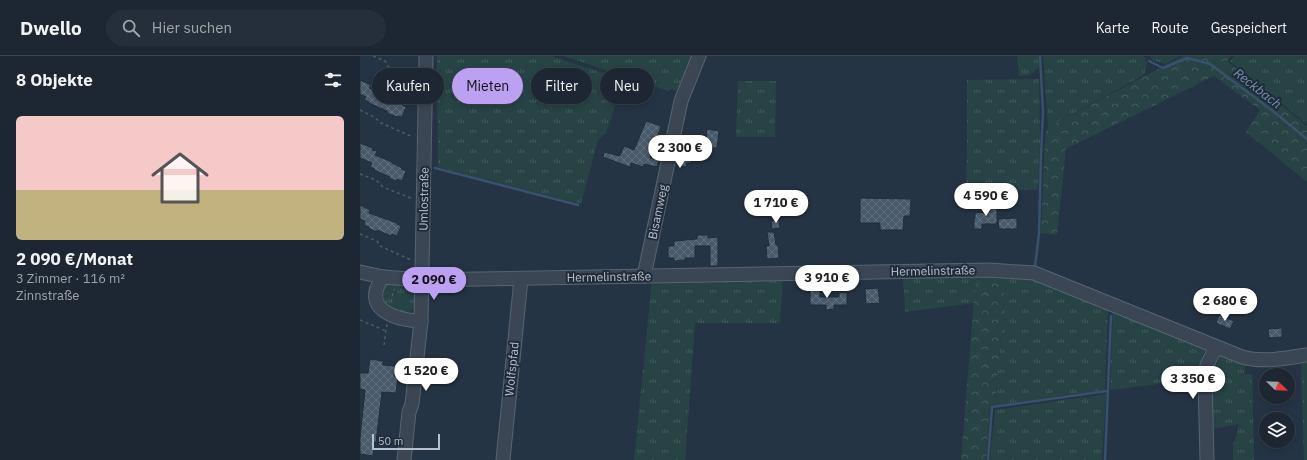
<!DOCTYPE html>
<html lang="de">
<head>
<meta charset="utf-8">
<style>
	body { margin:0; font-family:"IBM Plex Sans",sans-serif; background:#252f3b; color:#f1f3f6; height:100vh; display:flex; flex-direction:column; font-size:15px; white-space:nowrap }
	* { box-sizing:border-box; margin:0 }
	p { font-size:13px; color:#a0a5ac }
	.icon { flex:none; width:22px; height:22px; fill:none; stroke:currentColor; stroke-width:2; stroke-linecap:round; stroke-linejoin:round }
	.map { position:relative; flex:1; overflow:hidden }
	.sheet { display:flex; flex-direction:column; background:#1c2733; width:360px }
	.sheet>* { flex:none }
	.hud { position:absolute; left:12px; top:12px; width:380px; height:36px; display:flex; gap:8px }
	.needle { width:26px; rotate:113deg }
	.tools { position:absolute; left:899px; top:312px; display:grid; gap:8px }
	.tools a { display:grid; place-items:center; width:36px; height:36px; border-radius:50%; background:#1c2733; box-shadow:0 2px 6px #0003,0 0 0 1px #3a444e; font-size:20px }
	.scale { position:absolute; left:12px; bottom:10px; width:68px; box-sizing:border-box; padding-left:4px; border:2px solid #b7c1cd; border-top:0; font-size:11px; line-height:14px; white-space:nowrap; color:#b7c1cd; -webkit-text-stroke:3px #1f2b39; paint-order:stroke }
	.price { position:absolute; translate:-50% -34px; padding:0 9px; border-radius:14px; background:#fff; color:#222; font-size:13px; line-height:26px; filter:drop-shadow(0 1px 2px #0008) }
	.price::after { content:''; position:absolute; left:50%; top:24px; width:12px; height:9px; margin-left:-6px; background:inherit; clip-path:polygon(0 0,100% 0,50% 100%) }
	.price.active { background:#bca0f2; color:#111 }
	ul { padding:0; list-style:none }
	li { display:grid; align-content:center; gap:8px; height:212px; padding:0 16px }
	li span { display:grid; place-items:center; height:124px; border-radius:6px; color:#555 }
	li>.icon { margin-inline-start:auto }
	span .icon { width:72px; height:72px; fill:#fffc; stroke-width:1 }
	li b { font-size:17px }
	h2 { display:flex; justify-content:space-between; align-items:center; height:48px; padding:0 16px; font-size:17px }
	.pill { padding:0 14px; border-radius:18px; background:#1c2733; box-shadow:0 2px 6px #0003,0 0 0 1px #3a444e; font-size:14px; line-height:36px }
	.pill.active { background:#bca0f2; color:#111 }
	header { display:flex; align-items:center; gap:24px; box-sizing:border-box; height:56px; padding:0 20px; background:#1c2733; border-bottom:1px solid #3a444e }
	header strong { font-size:19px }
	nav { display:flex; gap:22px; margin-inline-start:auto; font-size:14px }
	.search { width:280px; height:36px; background:#252f3b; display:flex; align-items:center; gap:10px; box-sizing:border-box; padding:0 14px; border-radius:22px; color:#a0a5ac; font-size:15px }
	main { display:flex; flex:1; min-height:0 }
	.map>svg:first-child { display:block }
	.grass { fill:url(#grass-tufts) }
	.forest { fill:url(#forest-crowns) }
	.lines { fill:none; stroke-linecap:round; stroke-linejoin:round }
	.stream { stroke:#38516c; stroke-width:2.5 }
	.building { fill:url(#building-cross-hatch); stroke:#212d3b }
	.minor-casing { stroke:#586471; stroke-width:15 }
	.path { stroke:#466061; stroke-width:1.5; stroke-dasharray:3 3; stroke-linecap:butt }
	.minor { stroke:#3a4654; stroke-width:13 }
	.labels { text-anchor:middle; stroke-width:4; stroke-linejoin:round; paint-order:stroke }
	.street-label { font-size:12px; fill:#b7c1cd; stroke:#1f2b39 }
	.water-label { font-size:13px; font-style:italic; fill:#7693b2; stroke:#1f2b39 }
</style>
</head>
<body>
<header>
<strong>Dwello</strong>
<div class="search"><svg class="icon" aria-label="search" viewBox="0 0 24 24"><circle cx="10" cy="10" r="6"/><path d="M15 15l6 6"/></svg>Hier suchen</div>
<nav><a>Karte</a><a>Route</a><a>Gespeichert</a></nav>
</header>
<main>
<section class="sheet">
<h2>8 Objekte<svg class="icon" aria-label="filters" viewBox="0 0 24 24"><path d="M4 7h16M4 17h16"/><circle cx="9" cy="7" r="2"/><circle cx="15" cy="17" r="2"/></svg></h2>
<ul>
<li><span style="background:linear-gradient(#f6c9c9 60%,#c2b280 0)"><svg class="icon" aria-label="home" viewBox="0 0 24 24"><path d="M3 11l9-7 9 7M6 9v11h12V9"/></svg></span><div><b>2 090 €/Monat</b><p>3 Zimmer · 116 m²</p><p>Zinnstraße</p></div></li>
</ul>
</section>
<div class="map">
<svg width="947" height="404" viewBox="0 0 947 404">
	<defs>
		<pattern id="grass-tufts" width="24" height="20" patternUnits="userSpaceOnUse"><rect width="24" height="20" fill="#274345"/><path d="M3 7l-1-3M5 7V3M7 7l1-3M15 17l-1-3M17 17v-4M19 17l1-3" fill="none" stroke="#445c5f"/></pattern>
		<pattern id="forest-crowns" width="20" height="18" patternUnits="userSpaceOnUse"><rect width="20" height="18" fill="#274345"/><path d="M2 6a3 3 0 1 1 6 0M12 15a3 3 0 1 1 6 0" fill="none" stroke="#445c5f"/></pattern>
		<pattern id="building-cross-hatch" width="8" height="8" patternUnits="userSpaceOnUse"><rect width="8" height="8" fill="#495a6b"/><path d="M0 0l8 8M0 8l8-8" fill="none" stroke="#61707f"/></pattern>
	</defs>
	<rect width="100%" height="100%" fill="#253444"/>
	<!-- grass -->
	<g class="grass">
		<path d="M77 0H190L250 19 251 29 258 40 246 77 238 84 221 148 78 111Z"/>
		<path d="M204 0H332L318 35 310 33 309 35Z"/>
		<path d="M657 0H679V12L669 19 659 20Z"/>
		<path d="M683 0H784L787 7 784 19 688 71Z"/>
		<path d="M790 0H819L806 8 792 4Z"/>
		<path d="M875 0H947V68L870 5Z"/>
		<path d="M679 23 680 86 678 134 606 133 607 88V24Z"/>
		<path d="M378 25H416L415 81H376Z"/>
		<path d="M616 219 614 247 545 256 543 220Z"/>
		<path d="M646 220H669L748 252 745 334 635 349Z"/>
		<path d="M423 222 420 267H335L325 404H274L292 224Z"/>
		<path d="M28 228 45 229 54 232C59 241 57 255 46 257L25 251 19 239 25 229Z"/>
		<path d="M753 254 846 293 842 300 838 323 750 334Z"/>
		<path d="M860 300 885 309 884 318H892L894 404H873V385H875L879 368 853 373 852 324Z"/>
		<path d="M947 305V404H944L941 306Z"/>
		<path d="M746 338 742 404H630L635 354Z"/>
	</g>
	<!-- forest -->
	<g class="forest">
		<path d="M823 0H871L867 5 947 70V126L886 76 900 54 854 20 706 93 697 179 681 177 685 77 688 71Z"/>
		<path d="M616 219 646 220 635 349 630 350 626 404H601Z"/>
	</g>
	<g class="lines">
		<!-- stream -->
		<g class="stream">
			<path d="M789 5 803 12 827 2 850 8 914 56 947 83"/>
			<path d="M75 112 218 149"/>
			<path d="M675 210 679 178 681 99 683 56 680 0"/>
			<path d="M628 404 632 351 747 335"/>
			<path d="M745 404 751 260"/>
		</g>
	</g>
	<!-- building -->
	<g class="building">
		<path d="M0 24 11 29 9 32 30 41 29 42 42 48V49L46 51 42 61 37 60V61L27 57V55L9 47V46L4 44 6 41 0 38Z"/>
		<path d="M286 65 301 70 290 102 299 104 297 111 284 108 283 111 271 107 270 111 243 101 244 96 260 100 264 90 274 94Z"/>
		<path d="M347 73 359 75 357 92 343 91 344 84H346Z"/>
		<path d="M0 87 13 92 12 94 17 95 15 99 32 106V107L42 112 41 113 46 115 42 125 37 123 36 125 29 122 30 121 14 114 15 113 10 111 12 107 0 102Z"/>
		<path d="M328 93 341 96 339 104 332 103 331 107H327L326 111 319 110 322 94 327 95Z"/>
		<path d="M500 142 551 143 550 160H544L543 174H520V167H500Z"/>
		<path d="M629 148H637V168H622V173H614V162H615V157L630 156Z"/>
		<path d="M0 149 10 154 9 157 37 167V168L41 170 37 180 32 178 31 180 17 174V176L8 172 9 171 4 169 5 165 0 163Z"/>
		<path d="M657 162V173H639L638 163Z"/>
		<path d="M419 164 420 172 412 173 411 165Z"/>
		<path d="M407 176H414L416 189H418L419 202 407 203 406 190H409Z"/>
		<path d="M337 179H348V182L358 181V210H350V190H335V202H325V204L314 205V202H308V190H314V185L337 183Z"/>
		<path d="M450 232H460V241H479V236L487 237V249H474V253L466 254V249H450Z"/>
		<path d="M518 232 520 247 506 248 505 233Z"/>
		<path d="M859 259 874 265 870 273 856 267Z"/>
		<path d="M922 272V281L909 282 908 273Z"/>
		<path d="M10 303 23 305V309L35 310 34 320 38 321 36 337 22 336 16 386H14L13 400 0 398V382L5 334 0 333V317H8Z"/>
	</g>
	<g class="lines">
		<defs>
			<g id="minor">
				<path d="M0 216 23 221 62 224 629 214 674 217 882 301C903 307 925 302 947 299"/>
				<path d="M284 220 321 45 339 0"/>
				<path d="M23 221C0 253 35 264 61 265"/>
				<path d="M44 404 49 356 52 348 61 265 66 0"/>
				<path d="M143 404 161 223"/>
				<path d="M847 404 845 323 847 309 856 291"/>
			</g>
		</defs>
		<!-- minor casing -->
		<use href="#minor" class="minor-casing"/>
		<!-- path -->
		<g class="path">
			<path d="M13 0 25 5 30 13 54 22"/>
			<path d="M0 54 14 61 21 67 53 81"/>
			<path d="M0 118 16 124 23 131 53 143"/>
			<path d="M0 178 17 185 20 190 51 204"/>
			<path d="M31 246 34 233"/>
			<path d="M0 264 26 275"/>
			<path d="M24 289 27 268"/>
		</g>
		<!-- minor -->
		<use href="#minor" class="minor"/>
	</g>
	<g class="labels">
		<!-- street labels -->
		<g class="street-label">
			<text transform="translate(64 143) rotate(-89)" y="4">Umlostraße</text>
			<text transform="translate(298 156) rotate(-78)" y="4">Bisamweg</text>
			<text transform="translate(573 215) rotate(-1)" y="4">Hermelinstraße</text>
			<text transform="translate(249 221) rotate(-1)" y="4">Hermelinstraße</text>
			<text transform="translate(152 313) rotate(-84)" y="4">Wolfspfad</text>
		</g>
		<!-- water labels -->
		<g class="water-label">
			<text transform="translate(898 32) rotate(38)" y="5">Reckbach</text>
		</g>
	</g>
</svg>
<div class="tools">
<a><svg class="needle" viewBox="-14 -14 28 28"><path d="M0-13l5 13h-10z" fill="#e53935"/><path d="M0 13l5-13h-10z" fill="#a0a5ac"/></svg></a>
<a><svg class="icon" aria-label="layers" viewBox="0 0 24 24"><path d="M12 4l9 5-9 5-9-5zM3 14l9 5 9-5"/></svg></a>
</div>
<div class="scale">50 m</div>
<b class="price" style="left:320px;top:113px">2 300 €</b>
<b class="price" style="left:626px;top:161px">4 590 €</b>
<b class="price" style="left:416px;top:168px">1 710 €</b>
<b class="price" style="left:467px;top:243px">3 910 €</b>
<b class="price active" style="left:74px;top:245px">2 090 €</b>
<b class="price" style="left:865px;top:266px">2 680 €</b>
<b class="price" style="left:66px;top:336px">1 520 €</b>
<b class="price" style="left:833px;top:344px">3 350 €</b>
<div class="hud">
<a class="pill">Kaufen</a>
<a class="pill active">Mieten</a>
<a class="pill">Filter</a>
<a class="pill">Neu</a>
</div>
</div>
</main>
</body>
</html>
